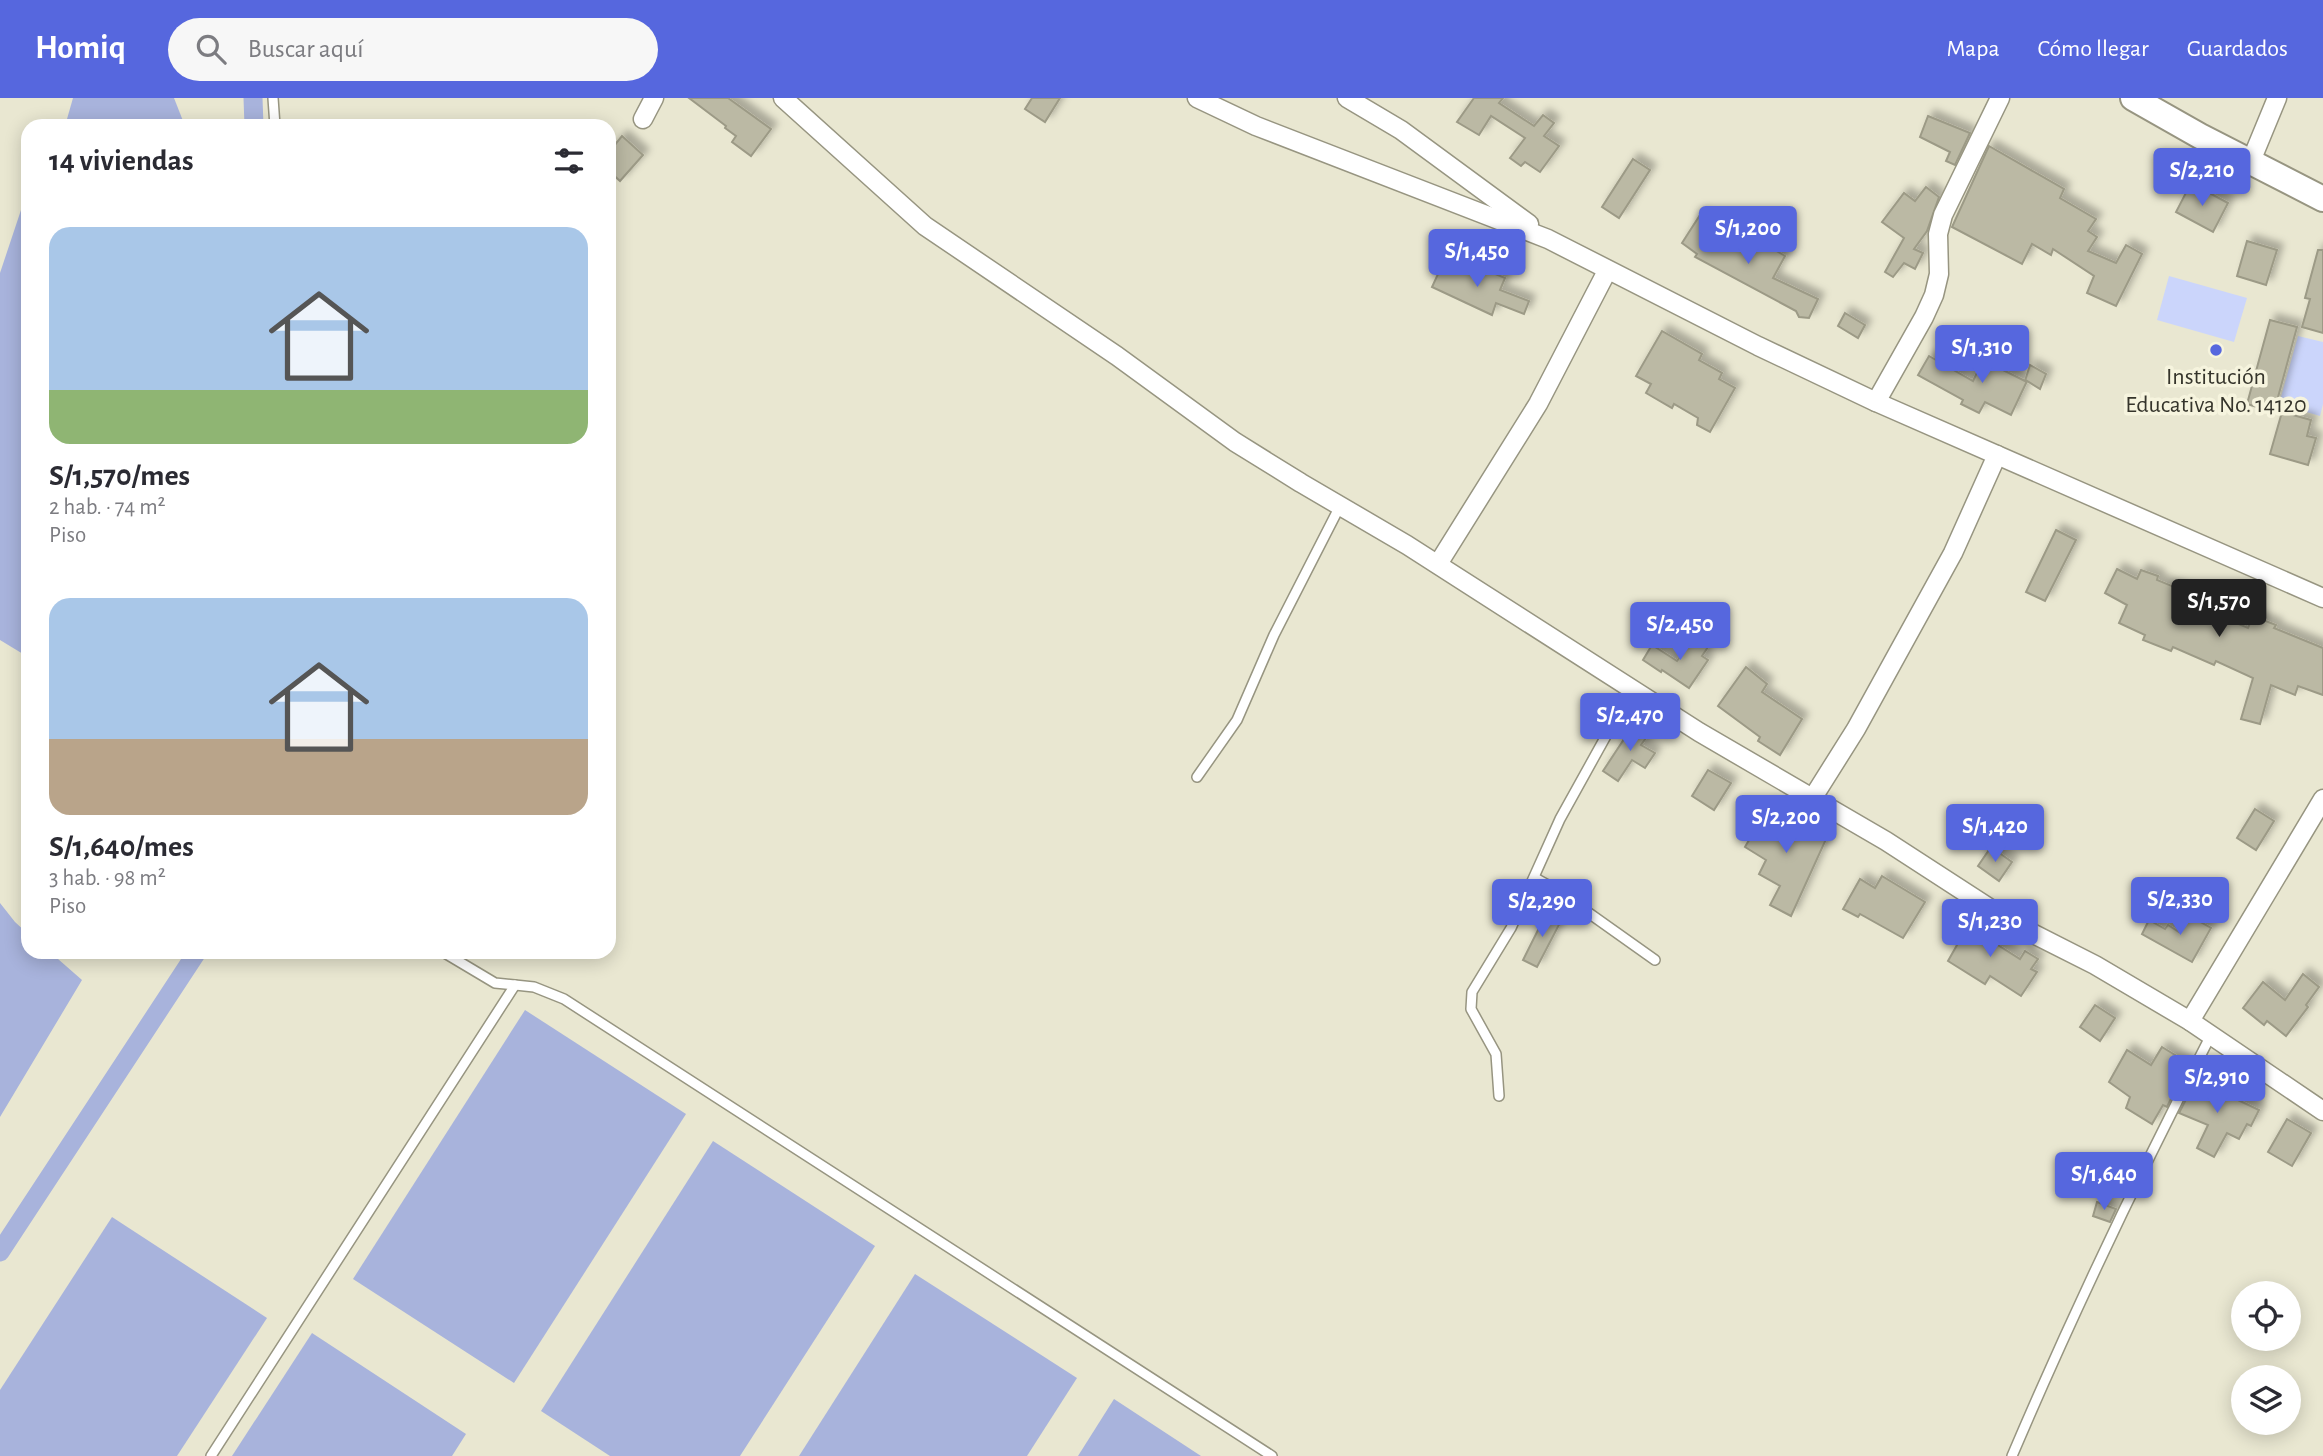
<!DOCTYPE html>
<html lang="es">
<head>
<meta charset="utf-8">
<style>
	body { margin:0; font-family:"Alegreya Sans",sans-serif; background:#f7f7f7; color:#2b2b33; height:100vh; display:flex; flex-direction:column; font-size:26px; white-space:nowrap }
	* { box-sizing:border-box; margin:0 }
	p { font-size:23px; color:#7c7c81 }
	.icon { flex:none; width:38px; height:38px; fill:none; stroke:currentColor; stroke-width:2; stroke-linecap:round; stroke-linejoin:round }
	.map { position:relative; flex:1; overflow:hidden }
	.details { position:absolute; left:21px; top:21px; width:595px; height:840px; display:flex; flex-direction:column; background:#fff; border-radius:21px; box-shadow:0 4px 18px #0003 }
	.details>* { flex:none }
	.buttons { position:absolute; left:2231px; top:1183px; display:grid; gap:14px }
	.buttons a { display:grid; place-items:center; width:70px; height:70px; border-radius:50%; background:#fff; box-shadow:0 4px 18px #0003; font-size:35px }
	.price { position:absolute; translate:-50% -60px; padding:0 16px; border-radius:7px; background:#5667de; color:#fff; font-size:23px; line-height:46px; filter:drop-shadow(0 2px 4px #0008) }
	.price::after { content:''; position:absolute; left:50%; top:42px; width:21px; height:16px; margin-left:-10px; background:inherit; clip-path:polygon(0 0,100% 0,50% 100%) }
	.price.on { background:#222; color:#fff }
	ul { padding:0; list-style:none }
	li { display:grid; align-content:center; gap:14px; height:371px; padding:0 28px }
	li span { display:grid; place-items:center; height:217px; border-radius:21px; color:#555 }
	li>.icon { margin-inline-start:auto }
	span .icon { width:126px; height:126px; fill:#fffc; stroke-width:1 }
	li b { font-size:30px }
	h2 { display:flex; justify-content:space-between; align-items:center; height:84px; padding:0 28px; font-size:30px }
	header { display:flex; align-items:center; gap:42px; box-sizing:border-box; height:98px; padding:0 35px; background:#5667de; color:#fff }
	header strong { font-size:33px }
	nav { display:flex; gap:38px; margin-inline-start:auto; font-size:24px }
	.search { width:490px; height:63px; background:#f7f7f7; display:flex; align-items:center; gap:18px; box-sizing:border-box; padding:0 24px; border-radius:38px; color:#7c7c81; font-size:26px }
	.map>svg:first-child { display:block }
	.green { fill:#cbd5fb }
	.water { fill:#a8b3dc }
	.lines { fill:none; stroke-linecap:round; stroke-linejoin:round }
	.canal { stroke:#a8b3dc; stroke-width:19 }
	.building { fill:#bbb9a4; stroke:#9c9a86; stroke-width:2; filter:url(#shadow) }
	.service-casing { stroke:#979581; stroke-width:12 }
	.minor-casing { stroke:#979581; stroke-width:21 }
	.secondary-casing { stroke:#979581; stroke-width:28 }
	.service { stroke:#fff; stroke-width:9 }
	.minor { stroke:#fff; stroke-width:18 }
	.secondary { stroke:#fff; stroke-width:24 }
	.poi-dot { fill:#5667de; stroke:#f6f4de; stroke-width:2.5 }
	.labels { text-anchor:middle; stroke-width:7; stroke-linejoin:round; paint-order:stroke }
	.poi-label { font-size:24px; fill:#35342b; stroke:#f6f4de }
</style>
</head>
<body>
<header>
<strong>Homiq</strong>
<div class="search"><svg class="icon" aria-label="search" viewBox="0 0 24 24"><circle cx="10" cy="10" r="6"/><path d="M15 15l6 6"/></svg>Buscar aquí</div>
<nav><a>Mapa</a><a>Cómo llegar</a><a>Guardados</a></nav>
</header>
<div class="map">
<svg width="2323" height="1358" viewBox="0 0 2323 1358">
	<defs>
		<filter id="shadow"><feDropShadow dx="6" dy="-6" stdDeviation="3.5" flood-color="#0004"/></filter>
	</defs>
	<rect width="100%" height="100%" fill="#e9e7d1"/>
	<!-- green -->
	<g class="green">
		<path d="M2169 178 2247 200 2234 244 2157 222Z"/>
		<path d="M2298 238 2323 244V306L2320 318 2279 306Z"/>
	</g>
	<!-- water -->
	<g class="water">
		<path d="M73 0H174L185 28H65Z"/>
		<path d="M28 101V559L0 542V175L22 109Z"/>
		<path d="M0 805 15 824 28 836V854H50L82 882 0 1019Z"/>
		<path d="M525 912 686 1016 514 1285 353 1181Z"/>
		<path d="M713 1043 875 1148 740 1358H610L541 1313Z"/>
		<path d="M112 1119 267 1220 177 1358H0V1292Z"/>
		<path d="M915 1176 1077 1280 1027 1358H799Z"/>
		<path d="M312 1235 466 1336 452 1358H232Z"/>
		<path d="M1114 1301 1201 1358H1078Z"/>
	</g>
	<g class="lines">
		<!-- canal -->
		<g class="canal">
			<path d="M253 0 254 28"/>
			<path d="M0 1154 197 854"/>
		</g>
	</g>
	<!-- building -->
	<g class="building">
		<path d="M689 0H728L771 31 751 58 732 44 736 38 725 30 726 28Z"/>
		<path d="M1032 0H1060L1045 24 1025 11Z"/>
		<path d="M1474 0H1503L1499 5 1534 28 1543 17 1554 25 1544 38 1559 48 1540 74 1525 64 1521 68 1510 60 1525 40 1491 18 1479 37 1457 24Z"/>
		<path d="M1928 18 1970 35 1955 67 1946 63 1950 54 1920 39Z"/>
		<path d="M622 38 643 57 620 83 609 73V54Z"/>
		<path d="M1989 48 2064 91 2060 100 2096 121 2088 133 2097 139 2088 153 2116 165 2126 147 2142 156 2116 208 2087 195 2094 178 2053 151 2051 157 2032 146 2022 166 1952 129Z"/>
		<path d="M1633 61 1650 72 1619 120 1602 109Z"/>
		<path d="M2191 85 2228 105 2213 134 2176 114Z"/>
		<path d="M1926 89 1939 99 1927 133 1914 151 1923 155 1915 171 1904 165 1893 179 1885 174 1904 140 1882 124 1904 95 1915 103Z"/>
		<path d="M1700 117 1714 127 1710 133 1742 153 1751 138 1785 158 1773 180 1818 201 1809 220 1799 219 1796 213 1695 159 1697 156 1682 145Z"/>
		<path d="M2247 143 2277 152 2266 187 2237 178Z"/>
		<path d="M2318 152H2323V235L2302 229 2310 201 2305 200Z"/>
		<path d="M1444 163 1476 178 1479 169 1505 180 1500 192 1529 203 1524 216 1496 205 1492 217 1432 189Z"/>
		<path d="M1845 215 1865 227 1858 240 1838 228Z"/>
		<path d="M2270 222 2297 229 2274 314 2247 306Z"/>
		<path d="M1662 233 1702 256 1699 262 1722 275 1719 281 1735 290 1710 334 1697 327 1698 320 1674 306 1672 310 1646 295 1651 286 1636 278Z"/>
		<path d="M1929 258 1973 283 1983 262 2025 283 2030 267 2046 276 2040 291 2027 283 2011 317 1985 304 1979 315 1961 306 1963 302 1918 277Z"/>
		<path d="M2282 314 2311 322 2307 338 2316 340 2308 367 2270 356Z"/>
		<path d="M2056 432 2076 442 2045 503 2026 494Z"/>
		<path d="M2117 471 2137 481 2141 472 2158 478 2157 482 2194 497 2191 506 2248 530 2253 518 2276 527 2274 530 2323 550V597L2298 588 2295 597 2271 587 2260 626 2241 621 2253 580 2216 563 2214 567 2173 549 2171 553 2143 542 2145 537 2119 525 2127 507 2105 495Z"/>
		<path d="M1694 540 1708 549 1702 558 1708 562 1689 590 1662 572 1661 574 1643 562 1652 547 1677 563Z"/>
		<path d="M1746 569 1767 586 1762 594 1802 621 1780 657 1758 643 1760 639 1718 608Z"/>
		<path d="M1634 626 1649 636 1641 647 1655 655 1645 670 1632 662 1618 683 1603 673Z"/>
		<path d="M1708 672 1731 685 1714 712 1692 698Z"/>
		<path d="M1769 708 1827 739 1791 818 1770 807 1780 788 1759 776 1766 762 1745 749Z"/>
		<path d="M2255 711 2274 723 2256 752 2237 740Z"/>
		<path d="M1991 749 2012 764 1999 783 1978 768Z"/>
		<path d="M1882 778 1925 804 1903 840 1860 816 1858 819 1843 811 1860 781 1875 790Z"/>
		<path d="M1547 814 1562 821 1537 869 1523 862Z"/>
		<path d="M2188 817 2211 830 2192 864 2142 836 2149 822 2165 831 2168 827 2179 834Z"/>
		<path d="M1957 821 2020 861 2025 853 2038 861 2031 871 2037 874 2021 898 1990 878 1985 886 1948 863 1957 847 1945 840Z"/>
		<path d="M2303 876 2319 889 2306 907 2308 909 2286 938 2267 923 2264 927 2243 910 2263 884 2285 902Z"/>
		<path d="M2095 907 2115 920 2100 943 2080 929Z"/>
		<path d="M2162 949 2188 965 2167 1009 2163 1007 2152 1026 2126 1010 2130 999 2109 984 2127 952 2151 967Z"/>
		<path d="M2196 982 2259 1012 2251 1028 2247 1026 2239 1041 2227 1035 2214 1059 2197 1050 2208 1027 2179 1015Z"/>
		<path d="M2287 1021 2311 1035 2292 1068 2268 1054Z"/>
		<path d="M2097 1104 2116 1111 2110 1124 2093 1118Z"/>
	</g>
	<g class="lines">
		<defs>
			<g id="service">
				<path d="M273 0 275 28"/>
				<path d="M1197 679 1237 622 1274 537 1340 408"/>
				<path d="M1535 780 1555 791 1655 862"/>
				<path d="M443 854 495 885 534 889 564 901 1272 1358"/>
				<path d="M1499 998 1496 956 1471 911 1472 894 1511 830 1560 721 1632 591"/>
				<path d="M211 1358 515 887"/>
				<path d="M2012 1358C2073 1215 2140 1075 2211 937"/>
			</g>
			<g id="minor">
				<path d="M783 0 925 128 1117 258 1235 344 1301 385 1407 447 1699 634 1886 743 2014 826 2095 867 2190 923 2323 1013"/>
				<path d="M1197 0 1256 28 1548 141 1758 248 1876 304 2323 500"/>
				<path d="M1347 0 1401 32 1529 126"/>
				<path d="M643 21 654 0"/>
				<path d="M2251 63 2277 0"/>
				<path d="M1876 304 1924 219 1934 197 1939 176 1938 136 1943 117 2000 0"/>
				<path d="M1438 466 1538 306 1607 173"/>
				<path d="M1812 701 1856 631 1953 455 1997 357"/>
				<path d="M2190 923 2323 701"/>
			</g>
			<path id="secondary" d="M2133 0 2200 38 2323 101"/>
		</defs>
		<!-- service casing -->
		<use href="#service" class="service-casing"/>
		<!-- minor casing -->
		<use href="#minor" class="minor-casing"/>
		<!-- secondary casing -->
		<use href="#secondary" class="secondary-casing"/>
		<!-- service -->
		<use href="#service" class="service"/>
		<!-- minor -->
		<use href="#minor" class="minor"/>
		<!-- secondary -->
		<use href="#secondary" class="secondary"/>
	</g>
	<!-- markers -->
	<circle class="poi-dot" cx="2216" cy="252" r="7"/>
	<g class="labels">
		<!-- poi labels -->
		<g class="poi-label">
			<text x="2216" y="286">Institución<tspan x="2216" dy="28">Educativa No. 14120</tspan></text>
		</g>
	</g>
</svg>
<div class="buttons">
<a><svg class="icon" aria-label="locate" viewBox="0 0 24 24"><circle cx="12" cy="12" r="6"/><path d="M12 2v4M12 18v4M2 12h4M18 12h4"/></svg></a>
<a><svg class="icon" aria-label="layers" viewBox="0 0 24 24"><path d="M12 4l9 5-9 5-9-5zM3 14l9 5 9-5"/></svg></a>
</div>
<b class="price" style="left:2202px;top:110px">S/2,210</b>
<b class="price" style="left:1748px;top:168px">S/1,200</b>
<b class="price" style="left:1477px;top:191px">S/1,450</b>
<b class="price" style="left:1982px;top:287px">S/1,310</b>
<b class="price on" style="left:2219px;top:541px">S/1,570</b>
<b class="price" style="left:1680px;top:564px">S/2,450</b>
<b class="price" style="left:1630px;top:655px">S/2,470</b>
<b class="price" style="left:1786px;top:757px">S/2,200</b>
<b class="price" style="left:1995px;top:766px">S/1,420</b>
<b class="price" style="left:2180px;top:839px">S/2,330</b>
<b class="price" style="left:1542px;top:841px">S/2,290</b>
<b class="price" style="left:1990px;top:861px">S/1,230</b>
<b class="price" style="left:2217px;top:1017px">S/2,910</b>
<b class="price" style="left:2104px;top:1114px">S/1,640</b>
<section class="details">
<h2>14 viviendas<svg class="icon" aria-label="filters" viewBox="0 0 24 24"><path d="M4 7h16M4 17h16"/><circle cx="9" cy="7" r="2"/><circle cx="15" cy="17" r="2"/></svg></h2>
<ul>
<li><span style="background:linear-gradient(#a9c7e8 75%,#8fb573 0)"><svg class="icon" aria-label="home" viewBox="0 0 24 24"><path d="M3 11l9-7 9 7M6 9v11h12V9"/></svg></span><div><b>S/1,570/mes</b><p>2 hab. · 74 m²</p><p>Piso</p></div></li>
<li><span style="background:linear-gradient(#a9c7e8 65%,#b9a48a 0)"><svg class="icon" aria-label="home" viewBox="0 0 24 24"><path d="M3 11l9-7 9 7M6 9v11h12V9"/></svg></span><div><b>S/1,640/mes</b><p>3 hab. · 98 m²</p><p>Piso</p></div></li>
</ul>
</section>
</div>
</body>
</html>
